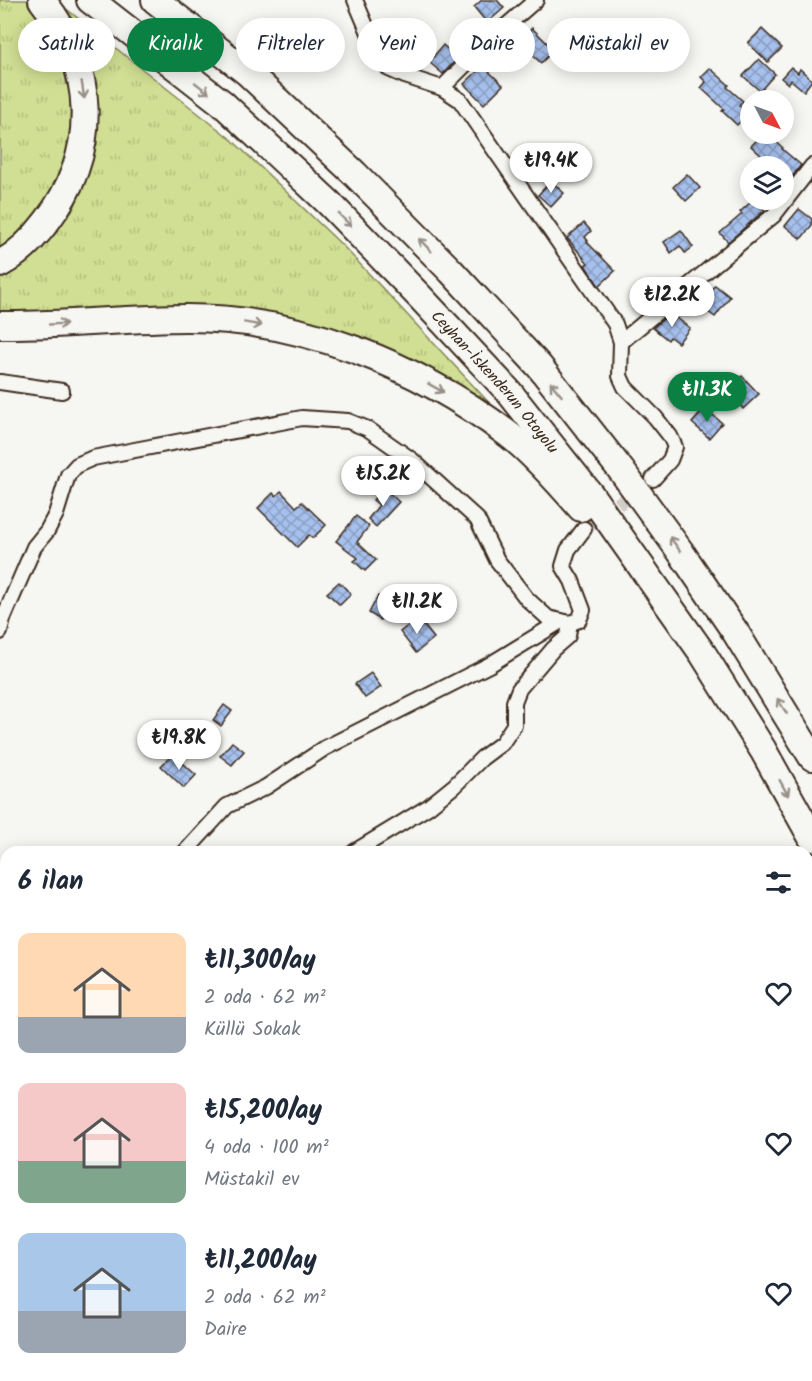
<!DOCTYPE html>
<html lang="tr">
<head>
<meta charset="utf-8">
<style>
	body { margin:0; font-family:Kalam,sans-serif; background:#f6f6f7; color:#1f2937; height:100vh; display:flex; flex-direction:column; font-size:22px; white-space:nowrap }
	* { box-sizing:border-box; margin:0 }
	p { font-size:20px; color:#747a83 }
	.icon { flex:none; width:33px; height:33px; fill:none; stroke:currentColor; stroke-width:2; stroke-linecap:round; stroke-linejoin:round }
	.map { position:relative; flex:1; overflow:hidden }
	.sheet { position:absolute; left:0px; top:846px; width:813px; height:536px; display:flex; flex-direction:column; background:#fff; border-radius:18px 18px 0 0; box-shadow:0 3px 15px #0003 }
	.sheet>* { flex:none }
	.top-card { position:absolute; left:18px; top:18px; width:777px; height:54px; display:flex; gap:12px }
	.needle { width:39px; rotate:131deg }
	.fabs { position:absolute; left:740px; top:90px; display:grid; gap:12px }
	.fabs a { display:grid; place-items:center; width:54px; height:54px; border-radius:50%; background:#fff; box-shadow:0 3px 15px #0003; font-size:30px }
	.price { position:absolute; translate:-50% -51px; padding:0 14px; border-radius:21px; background:#fff; color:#222; font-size:20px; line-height:39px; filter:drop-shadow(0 2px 3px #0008) }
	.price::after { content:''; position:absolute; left:50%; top:36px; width:18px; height:14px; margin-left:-9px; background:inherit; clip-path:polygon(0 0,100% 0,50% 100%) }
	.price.on { background:#0b8043; color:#fff }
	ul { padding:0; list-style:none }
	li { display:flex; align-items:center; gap:18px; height:150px; padding:0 18px }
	li span { display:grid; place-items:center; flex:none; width:168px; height:120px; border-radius:12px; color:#555 }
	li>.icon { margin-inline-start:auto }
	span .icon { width:72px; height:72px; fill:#fffc; stroke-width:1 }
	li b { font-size:26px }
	h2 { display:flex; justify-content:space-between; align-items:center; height:72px; padding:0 18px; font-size:26px }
	.tag { padding:0 21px; border-radius:27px; background:#fff; box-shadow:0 3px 15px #0003; font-size:21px; line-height:54px }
	.tag.on { background:#0b8043; color:#fff }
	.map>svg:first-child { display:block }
	.grass { fill:url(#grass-tufts); stroke:#868458; stroke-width:1.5 }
	.forest { fill:url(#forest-firs); stroke:#868458; stroke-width:1.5 }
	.building { fill:url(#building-cross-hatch); stroke:#3b2a1e; stroke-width:1.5 }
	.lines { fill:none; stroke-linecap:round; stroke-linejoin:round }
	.street-tunnel { stroke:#d1cdc8; stroke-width:14; stroke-dasharray:14 7; stroke-linecap:butt }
	.street-casing { stroke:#3b2a1e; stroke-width:18 }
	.highway-casing { stroke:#3b2a1e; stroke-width:30 }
	.path { stroke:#3b2a1e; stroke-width:2; stroke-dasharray:6 4.5; stroke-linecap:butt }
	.street { stroke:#f6f6f2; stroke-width:14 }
	.highway { stroke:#f6f6f2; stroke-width:26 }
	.oneway { stroke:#989088 }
	.labels { text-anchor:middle; stroke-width:4.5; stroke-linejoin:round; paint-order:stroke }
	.street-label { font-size:16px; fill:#3b2a1e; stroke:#f6f6f2 }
</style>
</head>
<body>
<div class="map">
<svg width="812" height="1381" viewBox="0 0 812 1381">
	<defs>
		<pattern id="grass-tufts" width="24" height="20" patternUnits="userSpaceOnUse" patternTransform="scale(1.5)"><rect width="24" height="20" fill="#d0df93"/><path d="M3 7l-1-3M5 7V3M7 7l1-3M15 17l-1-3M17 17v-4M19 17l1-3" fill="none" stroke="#b4c07e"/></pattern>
		<pattern id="forest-firs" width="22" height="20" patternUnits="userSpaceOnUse" patternTransform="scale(1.5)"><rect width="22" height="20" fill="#d0df93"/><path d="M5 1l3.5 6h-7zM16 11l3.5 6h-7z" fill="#b4c07e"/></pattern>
		<pattern id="building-cross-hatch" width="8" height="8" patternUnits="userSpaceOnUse" patternTransform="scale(1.5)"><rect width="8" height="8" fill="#a7c1ee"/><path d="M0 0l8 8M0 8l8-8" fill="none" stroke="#899dc0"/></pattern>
	</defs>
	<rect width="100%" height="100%" fill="#f6f6f2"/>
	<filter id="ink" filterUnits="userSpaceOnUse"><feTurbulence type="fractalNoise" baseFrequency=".0167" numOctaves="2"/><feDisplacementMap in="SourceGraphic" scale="12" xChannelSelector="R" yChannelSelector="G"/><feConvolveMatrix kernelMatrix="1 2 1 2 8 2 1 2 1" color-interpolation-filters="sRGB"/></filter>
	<g filter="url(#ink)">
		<!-- grass -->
		<g class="grass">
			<path d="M0 0H29L57 42 70 94 71 135 62 177 36 217 0 255Z"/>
			<path d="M55 0 232 140 344 247 507 422 347 338 0 313V279L33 257 74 208 90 166 96 123Z"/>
		</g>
		<!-- forest -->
		<g class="forest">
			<path d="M812 933V1061L807 1042V944Z"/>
			<path d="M812 1141V1369L807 1372V1144Z"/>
			<path d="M296 1376H800L790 1381H290Z"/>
		</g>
		<!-- building -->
		<g class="building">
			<path d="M482 0H497L504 8 487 23 474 7Z"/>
			<path d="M532 28 554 50 541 63 518 42Z"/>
			<path d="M397 29 418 47 404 63 389 51 396 43 390 37Z"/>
			<path d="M762 29 782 48 768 62 748 43Z"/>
			<path d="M443 45 458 58 443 74 429 62Z"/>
			<path d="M759 59 775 74 760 91 743 76Z"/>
			<path d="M483 66 503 85 484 104 464 84Z"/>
			<path d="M791 67 798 73 800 69 812 80 804 91 791 80 788 84 781 78Z"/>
			<path d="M710 68 729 85 727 87 743 101 739 105 748 113 737 125 722 111 724 109 701 88 706 82 701 77Z"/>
			<path d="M763 134H768L783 148 782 149 801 165 783 189V166H761L766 160 751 146Z"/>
			<path d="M687 174 700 188 686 201 673 187Z"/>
			<path d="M551 181 564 193 551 207 538 195Z"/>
			<path d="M753 200 765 210 728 242 720 233 742 214 740 212Z"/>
			<path d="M799 209 812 219V225L801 239 785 226Z"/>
			<path d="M584 223 591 231 585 237 588 241 587 242 615 271 599 286 585 265 588 263 567 238Z"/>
			<path d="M681 230 693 247 685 253 680 246 671 253 664 242Z"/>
			<path d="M715 285 730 297 715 317 699 305Z"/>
			<path d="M670 313 690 328 678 343 670 337 668 340 653 328Z"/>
			<path d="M742 376 759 394 743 409 726 390Z"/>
			<path d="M705 408 722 423 709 438 692 423Z"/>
			<path d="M384 488 399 502 376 527 368 519 379 505 373 500Z"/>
			<path d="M281 491 296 507 302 502 326 525 313 538 309 535 297 547 258 508 273 493 276 496Z"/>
			<path d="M356 516 369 526 357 542 376 560 365 571 354 561 358 558 336 541Z"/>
			<path d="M339 582 351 594 340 605 327 593Z"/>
			<path d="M378 596 390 602 380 620 369 613Z"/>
			<path d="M418 618 434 638 416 653 400 632Z"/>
			<path d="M371 673 381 687 365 698 355 684Z"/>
			<path d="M224 705 232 711 221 726 213 720Z"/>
			<path d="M232 742 244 751 232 765 220 756Z"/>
			<path d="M173 754 196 775 184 788 161 766Z"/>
		</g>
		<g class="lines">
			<!-- street-tunnel -->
			<path class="street-tunnel" d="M584 529 639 489"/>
			<defs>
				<g id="street">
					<path d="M355 0 378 54 389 69 405 76 442 88 460 100 615 324 621 342 620 376 625 387 655 417 670 436 675 447 670 460 653 479"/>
					<path d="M442 88 491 39 536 0"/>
					<path d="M621 342 774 215 812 166"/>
					<path d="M0 382 62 391"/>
					<path d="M0 632 3 619 34 547 47 531 56 514 68 475 77 465 93 458 302 418 348 421 368 429 412 460 477 519 497 560 527 599 548 618 570 623 579 620 583 610 572 581 563 566 568 550 584 529"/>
					<path d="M185 852 227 806 266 787 325 748 489 665 561 621"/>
					<path d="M354 852 428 807 454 786 482 758 502 743 514 725V702L519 689 553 649 568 636 570 623"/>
					<path d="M283 1381 286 1376"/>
				</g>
				<g id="highway">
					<path id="s1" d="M90 0 222 103 328 202 422 299 509 392 590 494 703 654 763 750 812 838"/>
					<path d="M155 0 248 73 355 174 451 271 539 366 621 470 680 551 736 633 812 757"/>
					<path d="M0 264C18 254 35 237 47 221 100 151 96 67 42 0"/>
					<path d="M0 325C62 326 125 318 187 318 302 318 417 365 508 434 532 452 561 485 581 508"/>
				</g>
			</defs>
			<!-- street casing -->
			<use href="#street" class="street-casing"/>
			<!-- highway casing -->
			<use href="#highway" class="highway-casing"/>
			<!-- path -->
			<path class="path" d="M0 1136 6 1129"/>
			<!-- street -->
			<use href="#street" class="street"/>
			<!-- highway -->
			<use href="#highway" class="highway"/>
		</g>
		<!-- one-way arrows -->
		<defs><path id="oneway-shaft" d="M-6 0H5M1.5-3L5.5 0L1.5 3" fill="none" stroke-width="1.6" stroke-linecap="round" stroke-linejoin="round" transform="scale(1.5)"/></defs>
		<g class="oneway">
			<use href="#oneway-shaft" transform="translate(202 88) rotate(38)"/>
			<use href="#oneway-shaft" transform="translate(83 90) rotate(81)"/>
			<use href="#oneway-shaft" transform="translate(345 220) rotate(45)"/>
			<use href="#oneway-shaft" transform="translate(425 245) rotate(-135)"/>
			<use href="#oneway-shaft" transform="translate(58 324) rotate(-3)"/>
			<use href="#oneway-shaft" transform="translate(253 324) rotate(10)"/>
			<use href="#oneway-shaft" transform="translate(436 388) rotate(29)"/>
			<use href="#oneway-shaft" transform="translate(556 389) rotate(-129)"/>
			<use href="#oneway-shaft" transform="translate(675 544) rotate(-126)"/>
			<use href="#oneway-shaft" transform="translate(782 706) rotate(-122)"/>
			<use href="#oneway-shaft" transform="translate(784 788) rotate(61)"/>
		</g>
	</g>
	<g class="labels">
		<!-- street labels -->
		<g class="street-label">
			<text dy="6" stroke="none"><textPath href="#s1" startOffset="558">Ceyhan-İskenderun Otoyolu</textPath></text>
		</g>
	</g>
</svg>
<div class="fabs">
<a><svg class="needle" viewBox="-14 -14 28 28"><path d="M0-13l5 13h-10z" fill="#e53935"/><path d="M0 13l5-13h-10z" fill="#747a83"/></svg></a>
<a><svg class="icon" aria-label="layers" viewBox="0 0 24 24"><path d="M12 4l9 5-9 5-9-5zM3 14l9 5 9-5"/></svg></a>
</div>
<b class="price" style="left:551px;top:194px">₺19.4K</b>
<b class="price" style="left:672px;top:328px">₺12.2K</b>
<b class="price on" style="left:707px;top:423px">₺11.3K</b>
<b class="price" style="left:383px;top:507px">₺15.2K</b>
<b class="price" style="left:417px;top:635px">₺11.2K</b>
<b class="price" style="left:179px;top:771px">₺19.8K</b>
<div class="top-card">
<a class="tag">Satılık</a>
<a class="tag on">Kiralık</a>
<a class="tag">Filtreler</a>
<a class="tag">Yeni</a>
<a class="tag">Daire</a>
<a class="tag">Müstakil ev</a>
</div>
<section class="sheet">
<h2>6 ilan<svg class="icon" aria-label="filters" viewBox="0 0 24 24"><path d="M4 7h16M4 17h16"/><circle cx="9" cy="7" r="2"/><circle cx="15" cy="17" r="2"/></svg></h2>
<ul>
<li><span style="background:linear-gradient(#ffd9b3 70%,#9aa5b1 0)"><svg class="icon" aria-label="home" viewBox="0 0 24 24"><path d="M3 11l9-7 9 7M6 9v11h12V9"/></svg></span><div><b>₺11,300/ay</b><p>2 oda · 62 m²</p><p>Küllü Sokak</p></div><svg class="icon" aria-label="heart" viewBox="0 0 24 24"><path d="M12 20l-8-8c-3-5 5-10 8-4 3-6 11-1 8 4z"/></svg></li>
<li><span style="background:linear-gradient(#f6c9c9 65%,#7fa58c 0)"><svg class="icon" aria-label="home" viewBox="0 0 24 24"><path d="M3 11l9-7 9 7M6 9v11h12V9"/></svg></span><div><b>₺15,200/ay</b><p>4 oda · 100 m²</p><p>Müstakil ev</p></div><svg class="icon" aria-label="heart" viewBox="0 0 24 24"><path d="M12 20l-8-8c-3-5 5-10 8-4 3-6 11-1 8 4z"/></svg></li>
<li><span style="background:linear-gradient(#a9c7e8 65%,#9aa5b1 0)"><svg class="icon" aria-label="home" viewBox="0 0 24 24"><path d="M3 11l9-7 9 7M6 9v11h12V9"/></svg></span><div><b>₺11,200/ay</b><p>2 oda · 62 m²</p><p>Daire</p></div><svg class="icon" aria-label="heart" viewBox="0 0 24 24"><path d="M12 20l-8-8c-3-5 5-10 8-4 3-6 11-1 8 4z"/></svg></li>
</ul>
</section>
</div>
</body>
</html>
